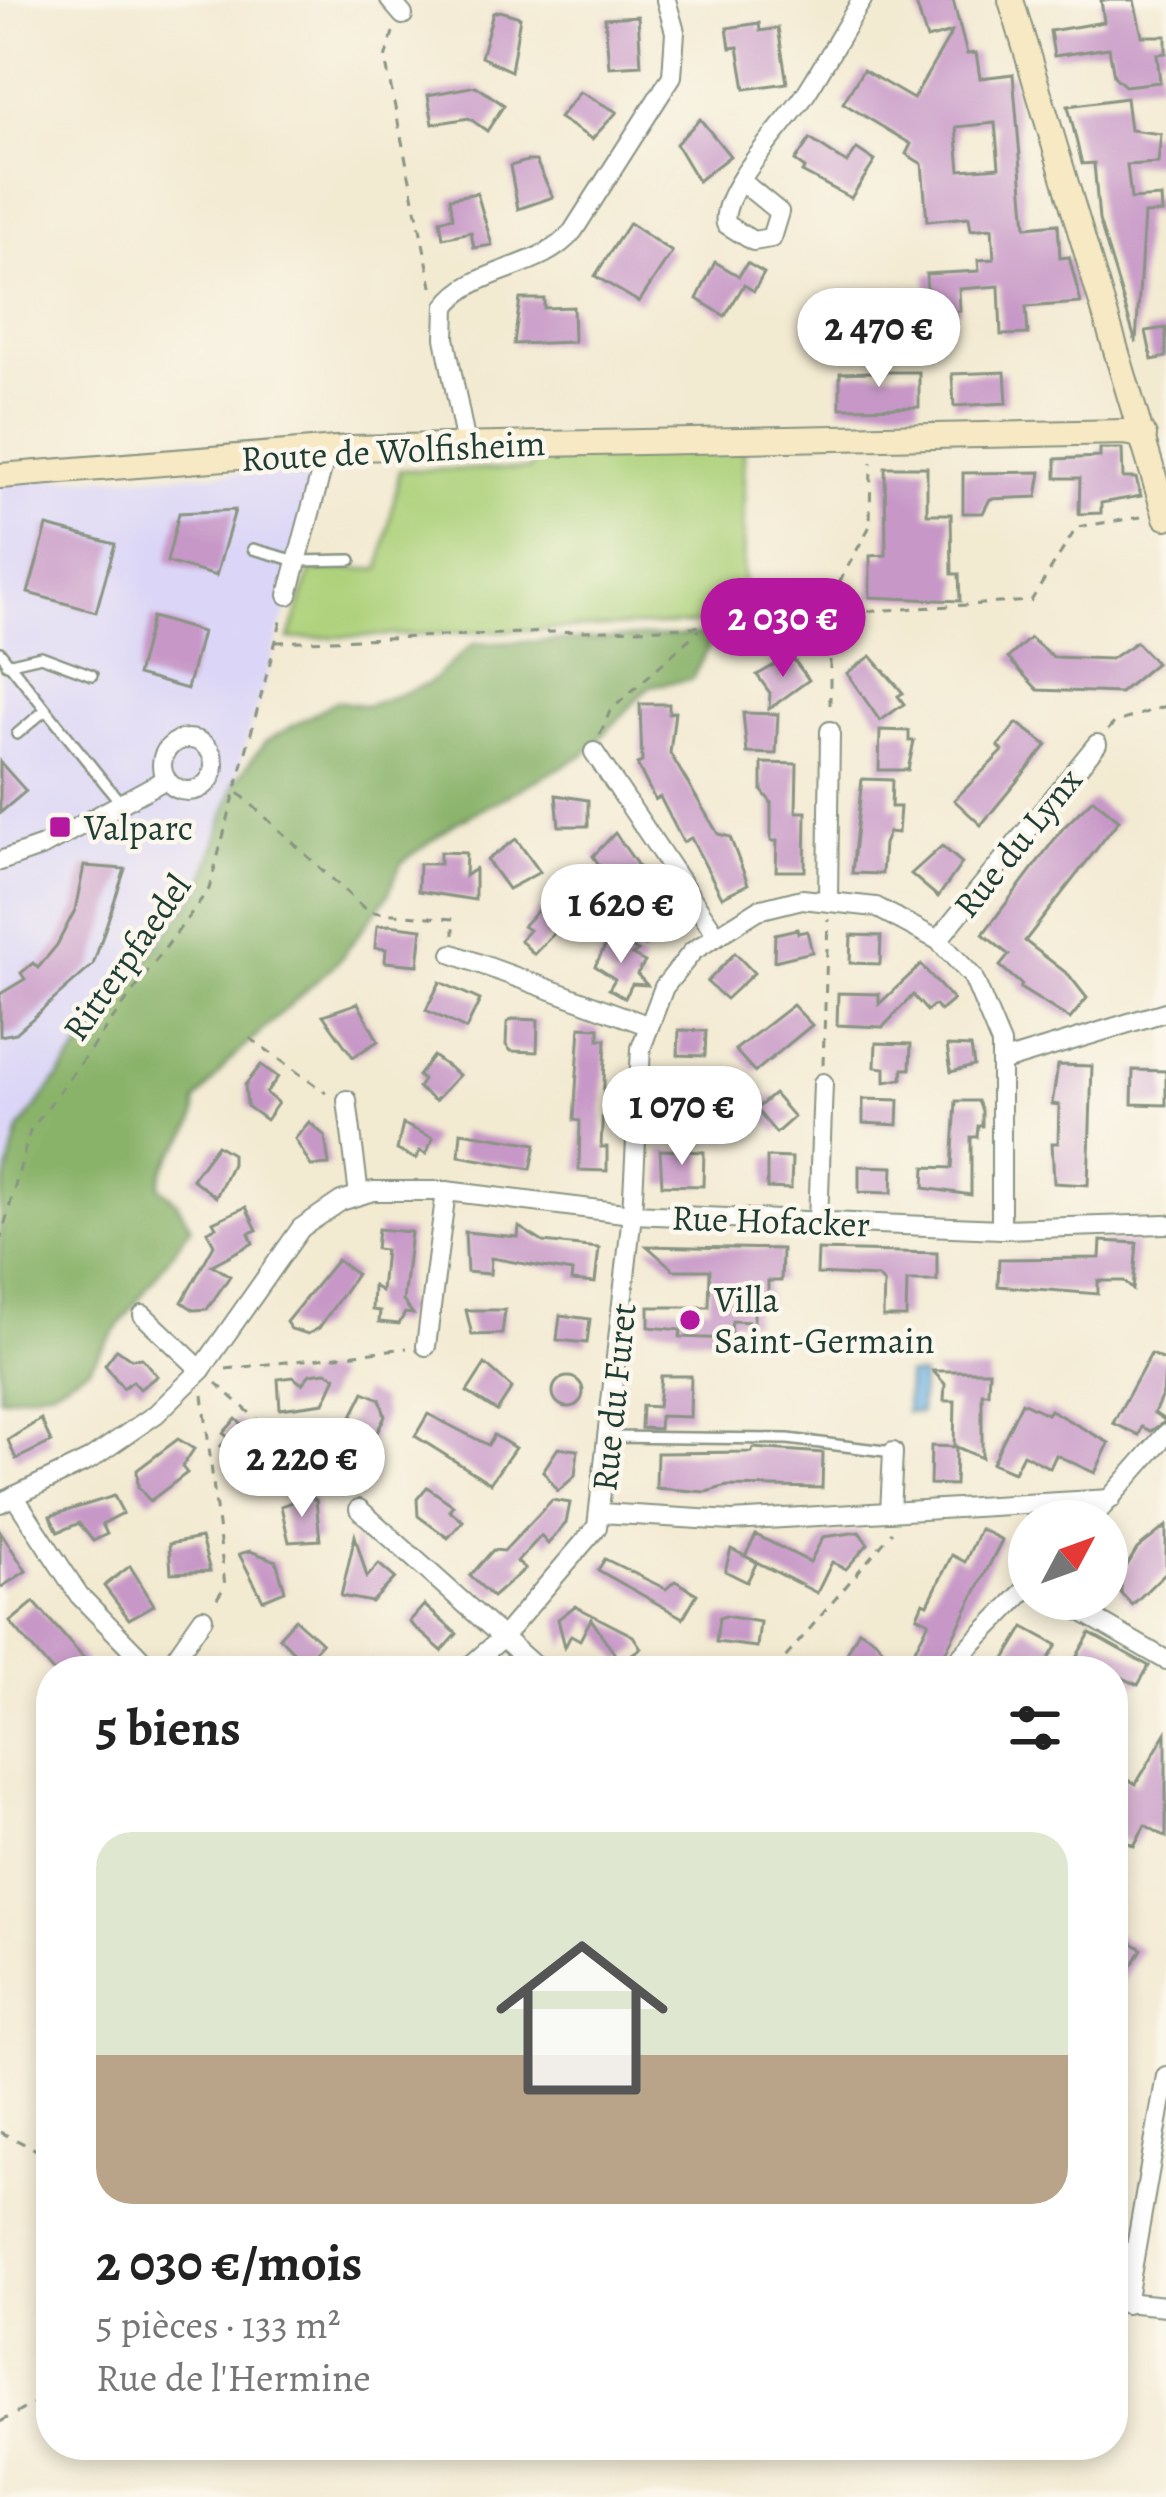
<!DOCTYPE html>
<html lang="fr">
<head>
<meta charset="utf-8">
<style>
	body { margin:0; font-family:Alegreya,serif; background:#f2f2f2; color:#222; height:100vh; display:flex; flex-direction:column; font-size:45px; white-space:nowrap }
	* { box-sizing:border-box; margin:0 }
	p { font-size:39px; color:#767676 }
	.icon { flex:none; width:66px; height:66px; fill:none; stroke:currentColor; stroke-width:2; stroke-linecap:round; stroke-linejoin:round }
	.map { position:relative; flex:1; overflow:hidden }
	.sheet { position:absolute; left:36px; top:1656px; width:1092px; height:804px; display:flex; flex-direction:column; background:#fff; border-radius:48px; box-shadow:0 6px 18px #0003 }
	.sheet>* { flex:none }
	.needle { width:78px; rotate:49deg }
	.fabs { position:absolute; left:1008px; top:1500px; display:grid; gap:24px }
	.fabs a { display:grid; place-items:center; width:120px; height:120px; border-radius:50%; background:#fff; box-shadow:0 6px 18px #0003; font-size:60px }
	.price { position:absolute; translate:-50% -102px; padding:0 27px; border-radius:42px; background:#fff; color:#222; font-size:39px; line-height:78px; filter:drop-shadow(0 3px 6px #0008) }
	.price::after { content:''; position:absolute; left:50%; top:72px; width:36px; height:27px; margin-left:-18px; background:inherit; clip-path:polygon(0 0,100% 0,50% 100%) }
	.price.active { background:#b5179e; color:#fff }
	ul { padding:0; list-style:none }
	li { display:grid; align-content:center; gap:24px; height:636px; padding:0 60px }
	li span { display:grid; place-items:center; height:372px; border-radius:36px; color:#555 }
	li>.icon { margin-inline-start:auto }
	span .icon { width:216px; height:216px; fill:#fffc; stroke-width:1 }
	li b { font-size:51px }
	h2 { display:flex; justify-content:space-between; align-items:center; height:144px; padding:0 60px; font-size:51px }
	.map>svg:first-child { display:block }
	.built { fill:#dbd6f7 }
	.green { fill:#add17a; stroke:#668757; stroke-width:3 }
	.forest { fill:#8ab36a; stroke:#54784f; stroke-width:3 }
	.water { fill:#6aafe0; stroke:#44768a; stroke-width:3 }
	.building { fill:#c798c7; fill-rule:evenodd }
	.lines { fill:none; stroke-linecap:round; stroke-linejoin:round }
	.service-casing { stroke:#899483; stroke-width:14 }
	.minor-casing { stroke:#899483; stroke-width:22 }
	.secondary-casing { stroke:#899483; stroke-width:28 }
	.path { stroke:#899483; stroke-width:3; stroke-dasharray:9 9; stroke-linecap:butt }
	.service { stroke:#fff; stroke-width:9 }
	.minor { stroke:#fff; stroke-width:18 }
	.secondary { stroke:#f7e9c3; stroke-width:24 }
	.poi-dot { fill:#b5179e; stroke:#fbf7ec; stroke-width:4.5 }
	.labels { text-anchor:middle; stroke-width:9; stroke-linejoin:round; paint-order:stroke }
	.street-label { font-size:36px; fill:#1f3d34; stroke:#fbf7ec }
	.poi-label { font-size:36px; fill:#1f3d34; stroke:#fbf7ec; text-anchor:start }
</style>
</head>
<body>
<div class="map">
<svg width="1166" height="2497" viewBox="0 0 1166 2497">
	<rect width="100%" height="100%" fill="#fbf7ec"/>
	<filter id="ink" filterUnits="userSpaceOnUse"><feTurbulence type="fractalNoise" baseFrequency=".00833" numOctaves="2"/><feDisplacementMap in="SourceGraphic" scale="24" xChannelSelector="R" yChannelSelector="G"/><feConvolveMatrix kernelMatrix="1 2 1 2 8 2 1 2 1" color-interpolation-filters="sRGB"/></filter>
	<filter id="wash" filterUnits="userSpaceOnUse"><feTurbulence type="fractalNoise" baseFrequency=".004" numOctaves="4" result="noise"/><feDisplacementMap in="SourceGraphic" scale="48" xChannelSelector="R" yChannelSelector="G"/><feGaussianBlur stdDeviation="2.7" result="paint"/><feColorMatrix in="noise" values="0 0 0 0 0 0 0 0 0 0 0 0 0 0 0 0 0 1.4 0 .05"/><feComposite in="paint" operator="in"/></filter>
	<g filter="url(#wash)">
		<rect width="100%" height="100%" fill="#f3ead2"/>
		<!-- built -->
		<path class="built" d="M329 471 202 887 19 1130 0 1203V480Z"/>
		<!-- green -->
		<path class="green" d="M744 450 743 622 289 639 311 570 380 569 400 470 531 469V454Z"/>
		<!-- forest -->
		<path class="forest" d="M715 634 692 679 650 686 585 754 454 824 401 863 388 895 340 959 228 1062 196 1102C198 1142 161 1153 159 1187L176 1201 191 1227 89 1367 52 1389 0 1398V1204L19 1130 202 887 235 782 265 742 336 701 367 706 428 684 473 644Z"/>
		<!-- water -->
		<path class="water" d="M907 1375H922L920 1413 906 1412Z"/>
		<g id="blocks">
			<!-- building -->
			<g class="building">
				<path d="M915 0H953L967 54 976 53 980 78 1013 74 1026 227 1058 224 1060 258 1069 257 1081 303 1026 307 1028 334 1001 335 999 286 959 289 960 311 928 313 926 274 979 271 978 260 994 259 992 228 971 230 969 217 927 221 922 164 906 154 911 144 843 103 863 70 913 99 952 32 927 39ZM995 123 999 167 960 170 956 127Z"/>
				<path d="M1101 0H1134L1142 36H1166V53L1157 54 1160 82 1125 86 1114 76 1109 48 1054 56 1050 31 1104 22Z"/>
				<path d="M499 11 520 17 511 71 481 57 493 13Z"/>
				<path d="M638 16 641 65 609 67 605 18Z"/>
				<path d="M759 23 760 31 778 28 787 83 745 89 738 47 730 48 727 28Z"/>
				<path d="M476 86 504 105 487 131 469 118 433 124 428 95Z"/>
				<path d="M580 92 617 112 592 139 559 118Z"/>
				<path d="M1126 98 1130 130 1161 134 1158 163 1127 165 1131 199 1161 197 1162 213 1144 214 1136 343 1099 220 1094 163 1082 164 1068 106Z"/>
				<path d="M700 119 730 156 698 181 676 144Z"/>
				<path d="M810 139 847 163 857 149 875 161 851 198 802 172 805 168 795 161Z"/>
				<path d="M527 161H536L553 197 518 209 510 166Z"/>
				<path d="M477 193 492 245 474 248 471 232 443 238 440 220 453 217 450 198Z"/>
				<path d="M629 223 672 252 639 302 595 276Z"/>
				<path d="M715 262 739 276 747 263 764 273 754 291 744 285 725 316 697 299Z"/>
				<path d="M520 299H544V308L573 307 574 342 514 344Z"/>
				<path d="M1166 328V357L1152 360 1146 331Z"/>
				<path d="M872 372H919V407L840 408V373Z"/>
				<path d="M1005 372 1007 403 954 406 952 374Z"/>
				<path d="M1100 449H1122L1123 478H1136L1141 496 1101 503V513L1079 514 1080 478H1056V459L1100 457Z"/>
				<path d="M885 467H927V514H951L952 574H959L960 601 870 597V556L886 555Z"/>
				<path d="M1041 472 1037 497 990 499 983 513H963V473Z"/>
				<path d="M235 510 216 576 167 562 179 513Z"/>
				<path d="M47 526 115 544 96 612 28 593Z"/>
				<path d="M152 617 202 632 187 689 137 675Z"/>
				<path d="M1030 638 1053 657 1111 659 1136 642 1156 663 1120 693 1038 690 1008 658Z"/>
				<path d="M791 656 809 680 769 709 770 693 757 675Z"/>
				<path d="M871 656 903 693 898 696 904 704 880 721 847 673Z"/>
				<path d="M640 704H669V713L675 712 670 753 718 834 730 837 748 884 722 897 691 838 683 842 660 797 655 800 637 764 642 762Z"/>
				<path d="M743 713 778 714 776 754 747 753Z"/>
				<path d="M1017 723 1047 745 981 825 954 800 1003 751 998 746Z"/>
				<path d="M880 730 909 731V741H914L908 770H879Z"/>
				<path d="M0 762 26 791 0 813Z"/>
				<path d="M762 763 797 764 796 812H806L805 871H776L777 841H771V802L762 791Z"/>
				<path d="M862 779 892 780 891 807H900L898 833 889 832 884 844 882 874 852 873Z"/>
				<path d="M556 795 588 800V826H559Z"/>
				<path d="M1093 799 1119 820 1025 941 1069 975 1087 998 1070 1019 1020 988 1022 985 1000 966 1009 955 983 934 1063 828Z"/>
				<path d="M615 833 678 923 645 946 620 909 627 904 593 856Z"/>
				<path d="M516 839 540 872 508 889 487 860Z"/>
				<path d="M942 846 962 863 938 897 911 874Z"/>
				<path d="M440 852 466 853 465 876 475 869V900L418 891 419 864H440Z"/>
				<path d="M84 866 125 869 93 965 16 1033 0 1036V994L25 979 21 973 33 963 38 968 57 945 75 910Z"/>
				<path d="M540 908 560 927 534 954 520 940 529 930 523 926Z"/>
				<path d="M389 925 422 929 418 965 385 962 386 949 375 948 377 926Z"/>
				<path d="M797 929 798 933 807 931 812 952 774 961 775 934Z"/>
				<path d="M611 935 638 951 632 955 645 962 637 974 647 985 632 984 625 998 609 989 615 979 595 966Z"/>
				<path d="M851 935 881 936 880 964 850 963Z"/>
				<path d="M735 953 754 973 726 999 707 982Z"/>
				<path d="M921 965 953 1000 940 1011 934 1005 927 1011 913 995 883 1027 837 1025 838 993 879 994V1004Z"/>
				<path d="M440 982 480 1000 466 1029 426 1010Z"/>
				<path d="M358 1003 378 1041 353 1057 323 1015Z"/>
				<path d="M793 1005 812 1025 755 1072 735 1050Z"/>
				<path d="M512 1019 538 1020 537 1052 511 1051 506 1045 507 1023Z"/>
				<path d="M580 1027 599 1028V1039H606L601 1147H607V1171L579 1170 580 1121 574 1120Z"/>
				<path d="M679 1030 706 1031 705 1056 678 1055Z"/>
				<path d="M876 1043 911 1044 910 1069H903L902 1079 885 1082V1068L875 1067Z"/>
				<path d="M947 1046 971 1047 974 1066 951 1072Z"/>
				<path d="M433 1056 459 1075 435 1101 418 1088 423 1080 418 1076Z"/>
				<path d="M261 1065 278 1077 266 1093 278 1103 266 1120 247 1106 245 1085Z"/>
				<path d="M1058 1065 1092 1066 1088 1185 1054 1183 1052 1143H1058L1059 1105 1052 1104Z"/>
				<path d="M1133 1070 1166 1071V1105L1132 1104Z"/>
				<path d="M666 1089H700V1114H667Z"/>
				<path d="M774 1094 794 1117 776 1133 756 1109Z"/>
				<path d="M863 1099 899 1100 898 1125 863 1123Z"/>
				<path d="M956 1101H978L982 1111V1126H978L977 1137H971V1195L924 1188 925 1167 952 1168Z"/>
				<path d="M309 1122 325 1136 329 1165 311 1166 295 1139Z"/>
				<path d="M403 1124 433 1138 426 1154 420 1151 416 1159 397 1150Z"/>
				<path d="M461 1132 536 1144 531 1169 459 1156Z"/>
				<path d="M217 1145 232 1154V1164L216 1197 192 1179Z"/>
				<path d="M660 1150 704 1152 703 1186 662 1185Z"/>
				<path d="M767 1157 792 1158 791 1189 767 1188Z"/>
				<path d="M859 1166 893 1167 892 1193 859 1192Z"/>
				<path d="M246 1207 257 1230 249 1233 253 1243 212 1265 230 1276 207 1309 194 1310 182 1302 214 1245 207 1231 216 1227 213 1222Z"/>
				<path d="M519 1227 543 1242 599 1248 595 1283 571 1281 572 1272 491 1258 490 1274 467 1272 465 1232 518 1237Z"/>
				<path d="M378 1229 411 1232 403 1301 413 1314 405 1313 399 1324 379 1322 380 1311 372 1310 373 1286 381 1291 385 1250 376 1249Z"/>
				<path d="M1101 1241 1137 1243 1133 1290 1124 1281H1098V1294L998 1286 999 1259 1100 1258Z"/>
				<path d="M647 1246 782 1249 781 1281H768V1308H754V1322L732 1321 730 1339 680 1337 681 1330 649 1327V1307H709L710 1270H674Z"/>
				<path d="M818 1250 937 1253V1281H907L906 1317H883L884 1283 878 1277 817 1274Z"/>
				<path d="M337 1260 356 1274 319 1328 308 1334 291 1329 286 1322Z"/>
				<path d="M466 1310H505L502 1334 472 1335Z"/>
				<path d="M560 1315 590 1319 587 1343 557 1340Z"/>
				<path d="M117 1349 131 1359 142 1358 157 1376 140 1389 133 1381 123 1388 105 1365Z"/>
				<path d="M1151 1354 1166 1361 1163 1393 1154 1413 1166 1421 1151 1431 1142 1427 1139 1435 1113 1423Z"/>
				<path d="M485 1364 512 1388 497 1411 467 1392Z"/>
				<path d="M933 1371H989L988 1393H982V1458L954 1446 955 1401H944L945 1384Z"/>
				<path d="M326 1372 336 1377 324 1403 280 1409 278 1379 293 1377 302 1384 310 1374Z"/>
				<path d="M661 1376H691L690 1417 660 1416 659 1429 641 1428 642 1406 658 1407Z"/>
				<circle cx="568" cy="1392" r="15"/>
				<path d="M364 1392 380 1399 385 1416 365 1457 344 1447 352 1429 347 1426Z"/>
				<path d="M1022 1402 1047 1414 1050 1410 1109 1443 1095 1473 1056 1455 1050 1468 1023 1454 1014 1472 992 1463Z"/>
				<path d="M428 1414 488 1445 494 1435 515 1448 490 1483 415 1436Z"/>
				<path d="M41 1419 51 1442 16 1459 8 1440Z"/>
				<path d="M236 1419 274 1454 256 1474 221 1446 229 1438 223 1433Z"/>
				<path d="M178 1439 194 1449 182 1467 187 1473 150 1501 138 1487 137 1470Z"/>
				<path d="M931 1446 956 1447 955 1485 930 1484Z"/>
				<path d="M558 1448 578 1450 575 1476 558 1491 543 1471Z"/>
				<path d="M753 1448 823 1453 822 1488 727 1486 706 1492 656 1488 657 1453 752 1452Z"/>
				<path d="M427 1487 453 1505 449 1510 463 1521 448 1538 418 1516 417 1499Z"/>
				<path d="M114 1496 123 1513 102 1524 107 1534 93 1541 79 1523 58 1532 50 1516Z"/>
				<path d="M309 1496 316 1500 320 1540 289 1542 281 1506Z"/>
				<path d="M552 1500 570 1503 566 1523 548 1544 541 1536 517 1562 525 1569 493 1597 470 1576 493 1550 504 1551Z"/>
				<path d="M1166 1526V1572L1132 1605 1121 1593 1122 1574 1137 1549Z"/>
				<path d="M980 1529 1002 1540 946 1651 931 1667 911 1657 929 1622 917 1616 923 1602 928 1604 952 1555 965 1562Z"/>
				<path d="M0 1531 26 1571 0 1588Z"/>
				<path d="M859 1532 868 1544 846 1569 832 1562 817 1593 745 1556 756 1535 810 1562 823 1537Z"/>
				<path d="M355 1536 367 1577 379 1564 395 1578 372 1602 341 1596Z"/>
				<path d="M201 1538 210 1571 171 1573 169 1544Z"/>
				<path d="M731 1549 757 1562 747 1582 725 1571Z"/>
				<path d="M250 1551 276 1561 285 1591 263 1600 239 1554Z"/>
				<path d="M605 1559 666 1589 675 1581 697 1594 683 1618 598 1570Z"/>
				<path d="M130 1566 154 1605 129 1619 104 1586Z"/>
				<path d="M34 1602 86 1661 75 1671H52L10 1622Z"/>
				<path d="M424 1605 457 1634 442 1651 409 1622Z"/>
				<path d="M575 1606 633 1636 641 1648 620 1662 591 1619 580 1640 571 1635 565 1647 558 1619Z"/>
				<path d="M725 1616 760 1622 757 1647 716 1642 719 1618Z"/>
				<path d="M295 1619 322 1643 304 1663 279 1637Z"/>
				<path d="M1024 1627 1057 1645 1041 1671H998Z"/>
				<path d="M859 1630 874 1639 903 1671H838Z"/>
				<path d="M1090 1633 1149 1666 1138 1685 1077 1656Z"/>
				<path d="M1166 1733V1837L1145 1825 1134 1846 1113 1834V1771L1136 1784Z"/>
				<path d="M1113 1932 1142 1949 1113 1998Z"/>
			</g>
		</g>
	</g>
	<g filter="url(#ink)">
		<use href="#blocks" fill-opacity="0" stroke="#899483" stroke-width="3"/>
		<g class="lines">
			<defs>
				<g id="service">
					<path d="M253 549 297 561 351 560"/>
					<path d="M0 652 120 802"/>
					<path d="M7 664 41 656 92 675"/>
					<path d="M17 734 43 712"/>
					<path d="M607 1437 788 1439 893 1452"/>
				</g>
				<g id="minor">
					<path d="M390 0 403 15"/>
					<path d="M741 181 779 212 771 238 753 241 726 224C719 192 785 125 803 98 824 66 842 32 862 0"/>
					<path d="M466 445 445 338 446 306C476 266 541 271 573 231L672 76 675 32 666 0"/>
					<path d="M288 595 327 450"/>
					<circle cx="188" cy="765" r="26"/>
					<path d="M594 752 715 933"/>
					<path d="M0 861 43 846 166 779"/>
					<path d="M828 899 830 731"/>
					<path d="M938 940 1097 744"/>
					<path d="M453 954 647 1025"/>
					<path d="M1004 1061 1165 1012"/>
					<path d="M347 1100 359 1195"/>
					<path d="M818 1222 823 1083"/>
					<path d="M143 1315 201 1370"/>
					<path d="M426 1346 446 1191"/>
					<path d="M14 1496 79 1595 153 1671"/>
					<path d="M0 1503 89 1460 156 1414 201 1370 301 1228 341 1201 373 1191H446L632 1214 1001 1229 1166 1224"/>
					<path d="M359 1509 540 1671"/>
					<path d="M890 1512 893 1452"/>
					<path d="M601 1513 732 1521 1111 1499"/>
					<path d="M1090 1521 1166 1434"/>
					<path d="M1060 1599 1166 1660"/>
					<path d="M166 1671 203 1618"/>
					<path d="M464 1671 501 1639 597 1527 632 1214 641 1048 664 987 693 951 758 910 802 899 876 907 938 940 973 977 1001 1044V1229"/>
					<path d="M946 1671 1029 1586"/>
					<path d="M1113 2301 1166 2306"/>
					<path d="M1126 2304 1166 2076"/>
				</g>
				<g id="secondary">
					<path d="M1011 0 1166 517"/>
					<path d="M0 476 349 448 1126 432 1144 436"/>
				</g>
			</defs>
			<!-- service casing -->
			<use href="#service" class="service-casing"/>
			<!-- minor casing -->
			<use href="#minor" class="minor-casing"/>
			<!-- secondary casing -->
			<use href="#secondary" class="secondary-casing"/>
			<!-- path -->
			<g class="path">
				<path d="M393 32 385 59 433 291"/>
				<path d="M822 614 870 526 871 462"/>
				<path d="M830 624V710"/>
				<path d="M276 642 830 622 822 614 1031 601 1077 527 1141 517"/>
				<path d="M1108 730 1114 723 1166 706"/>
				<path d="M600 735 610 711 699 630"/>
				<path d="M239 793 368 912 454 919V935"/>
				<path d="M250 1038 326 1093"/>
				<path d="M823 1065 828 919"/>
				<path d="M0 1242 30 1131 209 889 283 614"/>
				<path d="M226 1369 407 1348"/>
				<path d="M216 1383 344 1496"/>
				<path d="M203 1395 225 1586 214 1603"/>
				<path d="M774 1671 892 1532"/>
				<path d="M0 2132 51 2157"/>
				<path d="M0 2422 51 2394"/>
			</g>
			<!-- service -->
			<use href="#service" class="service"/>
			<!-- minor -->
			<use href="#minor" class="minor"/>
			<!-- secondary -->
			<use href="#secondary" class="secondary"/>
		</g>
	</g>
	<!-- markers -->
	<g class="poi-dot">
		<rect x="48" y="815" width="24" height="24" rx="6"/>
		<circle cx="690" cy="1320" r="12"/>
	</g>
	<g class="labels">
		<!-- street labels -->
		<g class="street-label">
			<text transform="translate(393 450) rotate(-3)" y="13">Route de Wolfisheim</text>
			<text transform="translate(1017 842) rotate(-51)" y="13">Rue du Lynx</text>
			<text transform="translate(126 957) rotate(-55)" y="13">Ritterpfaedel</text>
			<text transform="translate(771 1220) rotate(2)" y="13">Rue Hofacker</text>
			<text transform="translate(613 1397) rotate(-84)" y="13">Rue du Furet</text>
		</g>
		<!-- poi labels -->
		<g class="poi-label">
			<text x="84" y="840">Valparc</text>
			<text x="714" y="1312">Villa<tspan x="714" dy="41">Saint-Germain</tspan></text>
		</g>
	</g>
</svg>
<div class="fabs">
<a><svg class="needle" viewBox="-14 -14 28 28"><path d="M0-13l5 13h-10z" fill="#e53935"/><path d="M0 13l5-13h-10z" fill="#767676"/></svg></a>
</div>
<b class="price" style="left:879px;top:390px">2 470 €</b>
<b class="price active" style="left:783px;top:680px">2 030 €</b>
<b class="price" style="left:621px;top:966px">1 620 €</b>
<b class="price" style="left:682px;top:1168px">1 070 €</b>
<b class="price" style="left:302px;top:1520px">2 220 €</b>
<section class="sheet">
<h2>5 biens<svg class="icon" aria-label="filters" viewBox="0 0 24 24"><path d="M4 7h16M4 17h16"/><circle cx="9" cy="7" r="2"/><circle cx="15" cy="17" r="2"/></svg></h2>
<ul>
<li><span style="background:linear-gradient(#dfe7d0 60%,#b9a48a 0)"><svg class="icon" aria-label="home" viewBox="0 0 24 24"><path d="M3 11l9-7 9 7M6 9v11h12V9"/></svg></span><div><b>2 030 €/mois</b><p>5 pièces · 133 m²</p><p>Rue de l'Hermine</p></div></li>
</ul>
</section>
</div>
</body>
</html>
